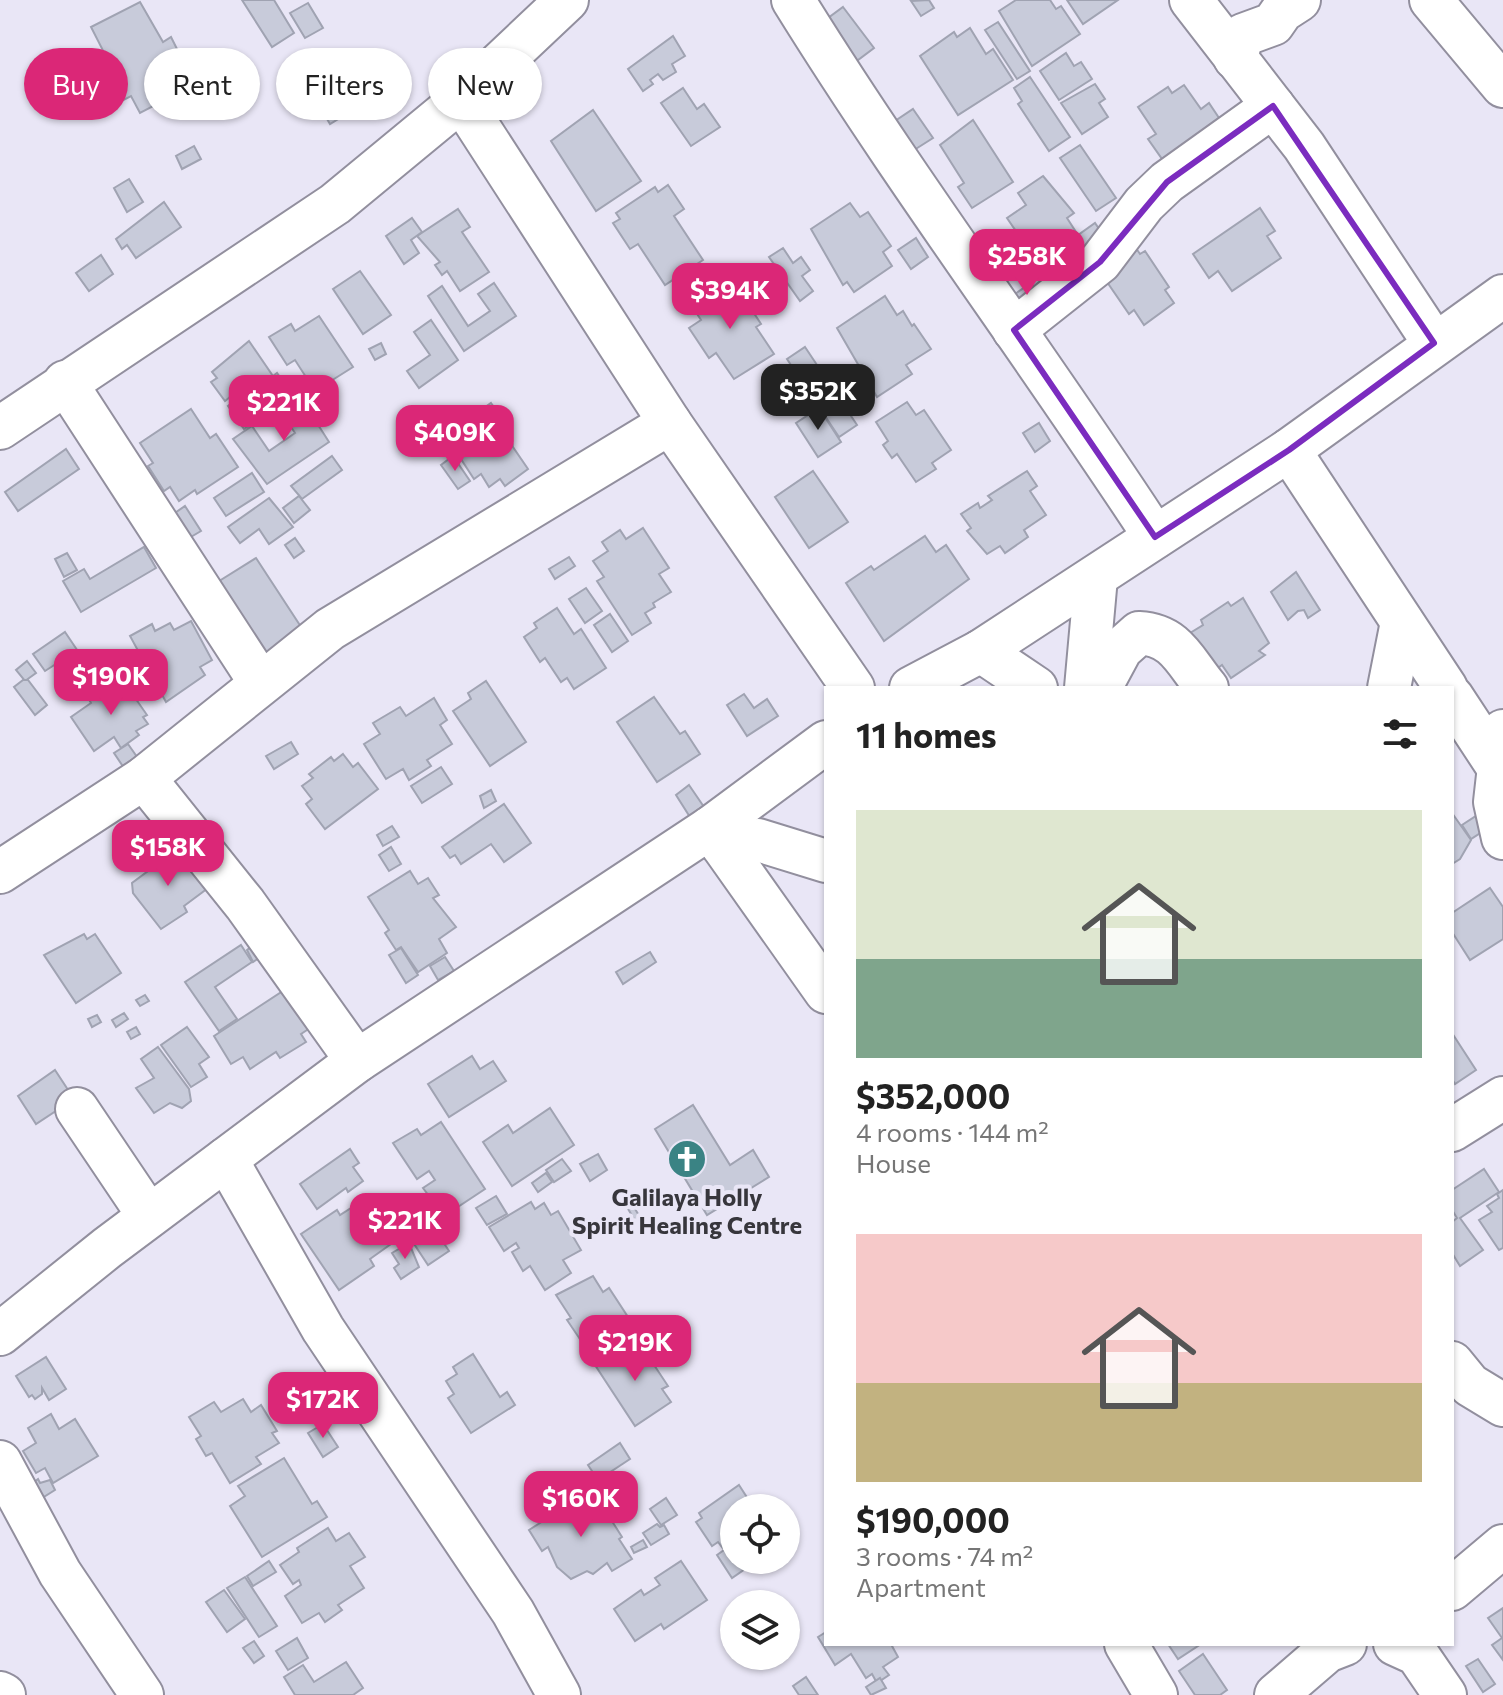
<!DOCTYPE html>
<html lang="en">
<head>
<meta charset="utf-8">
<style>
	body { margin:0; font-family:Commissioner,sans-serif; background:#f6f6f6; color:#222; height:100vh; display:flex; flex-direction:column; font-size:30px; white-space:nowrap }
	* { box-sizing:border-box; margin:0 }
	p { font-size:26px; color:#767676 }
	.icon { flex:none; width:44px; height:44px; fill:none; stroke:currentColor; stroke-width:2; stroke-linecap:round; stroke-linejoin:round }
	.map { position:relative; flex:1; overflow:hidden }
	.sheet { position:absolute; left:824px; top:686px; width:630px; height:960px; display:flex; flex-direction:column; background:#fff; border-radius:0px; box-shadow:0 2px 6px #0004 }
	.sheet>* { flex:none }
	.guide { position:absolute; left:24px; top:48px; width:680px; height:72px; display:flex; gap:16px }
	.buttons { position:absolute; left:720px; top:1494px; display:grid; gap:16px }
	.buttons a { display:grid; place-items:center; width:80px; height:80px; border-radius:50%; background:#fff; box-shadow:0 2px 6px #0004; font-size:40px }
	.price { position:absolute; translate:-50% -68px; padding:0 18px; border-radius:16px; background:#db2777; color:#fff; font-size:26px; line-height:52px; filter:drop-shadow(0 2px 4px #0008) }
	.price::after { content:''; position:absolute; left:50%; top:48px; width:24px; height:18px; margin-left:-12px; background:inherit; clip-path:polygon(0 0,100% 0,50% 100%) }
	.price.selected { background:#222; color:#fff }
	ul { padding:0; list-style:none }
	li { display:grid; align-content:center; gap:16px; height:424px; padding:0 32px }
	li span { display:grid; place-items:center; height:248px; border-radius:0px; color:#555 }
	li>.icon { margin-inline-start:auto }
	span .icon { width:144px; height:144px; fill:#fffc; stroke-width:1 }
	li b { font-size:34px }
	h2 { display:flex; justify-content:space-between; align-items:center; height:96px; padding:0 32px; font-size:34px }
	.tag { padding:0 28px; border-radius:36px; background:#fff; box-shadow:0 2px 6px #0004; font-size:28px; line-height:72px }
	.tag.selected { background:#db2777; color:#fff }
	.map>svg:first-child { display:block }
	.building { fill:#c8cbda; stroke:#a0a3b2; stroke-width:2 }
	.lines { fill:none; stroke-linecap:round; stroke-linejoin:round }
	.minor-casing { stroke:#928f9e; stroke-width:46 }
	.minor { stroke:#fff; stroke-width:42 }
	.marked { fill:none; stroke:#7b2cbf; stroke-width:6; stroke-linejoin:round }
	.labels { text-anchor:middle; stroke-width:8; stroke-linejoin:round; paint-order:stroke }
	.poi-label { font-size:24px; font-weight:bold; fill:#37363c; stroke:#e9e6f6 }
</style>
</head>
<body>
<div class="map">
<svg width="1503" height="1695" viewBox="0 0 1503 1695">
	<rect width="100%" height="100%" fill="#e9e6f6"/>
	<!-- building -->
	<g class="building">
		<path d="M242 0H274L294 33 272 47Z"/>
		<path d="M929 0 934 8 921 16 911 1Z"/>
		<path d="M1016 0H1050L1056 9 1061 6 1080 34 1032 66 999 11Z"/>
		<path d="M1067 0H1118L1083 24Z"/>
		<path d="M140 2 163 42 171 37 186 67 177 72 186 89 140 113 131 96 112 106 101 86 117 78 91 27Z"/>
		<path d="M308 3 323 28 305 38 290 13Z"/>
		<path d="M843 7 874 48 854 63 824 21Z"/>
		<path d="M998 22 1030 71 1017 79 985 30Z"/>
		<path d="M970 28 986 54 993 49 1013 80 958 115 920 56 954 32 957 37Z"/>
		<path d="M673 36 685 56 672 64 676 72 663 80 658 74 650 80 653 84 643 91 628 69Z"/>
		<path d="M1066 53 1074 66 1081 62 1092 79 1059 100 1040 71Z"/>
		<path d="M333 72 343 88 349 85 361 105 330 124 308 86Z"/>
		<path d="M1030 77 1070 137 1049 151 1018 104 1022 101 1014 88Z"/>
		<path d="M1095 84 1105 99 1099 103 1108 117 1082 134 1061 103Z"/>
		<path d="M1184 85 1201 109 1209 103 1225 127 1167 166 1148 139 1156 134 1138 107 1168 87 1172 93Z"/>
		<path d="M683 88 697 109 704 104 720 127 691 146 661 103Z"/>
		<path d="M913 109 933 138 911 152 892 123Z"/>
		<path d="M593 110 641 181 596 211 551 141Z"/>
		<path d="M973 120 1013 182 972 208 958 187 964 183 940 145Z"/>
		<path d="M1080 145 1116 198 1096 211 1060 158Z"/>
		<path d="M194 146 201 159 182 169 176 156Z"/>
		<path d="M1043 176 1074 213 1067 218 1078 235 1095 223 1110 245 1052 284 1007 218 1026 205 1018 193Z"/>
		<path d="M129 179 143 202 127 212 114 188Z"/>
		<path d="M668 185 684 209 674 216 703 260 665 285 638 244 630 249 613 223 620 219 616 213 655 187 658 192Z"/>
		<path d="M164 202 181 227 136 258 127 245 122 249 116 239Z"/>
		<path d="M850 203 860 217 868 212 891 246 883 252 892 266 854 292 847 282 843 285 811 229Z"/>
		<path d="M1260 208 1275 231 1267 236 1281 258 1232 291 1218 271 1209 278 1193 254Z"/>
		<path d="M458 209 470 227 462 232 489 272 460 291 447 271 442 275 435 265 440 262 417 236Z"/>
		<path d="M412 218 422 232 411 240 419 253 404 264 386 236Z"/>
		<path d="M916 238 928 257 911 269 898 250Z"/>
		<path d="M1131 241 1140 254 1145 251 1169 287 1165 290 1174 303 1144 325 1134 310 1129 314 1105 279Z"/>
		<path d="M783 248 793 263 801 257 810 270 802 276 813 291 800 301 769 257Z"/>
		<path d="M101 255 113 274 89 291 76 273Z"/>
		<path d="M360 271 391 315 363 334 333 289Z"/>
		<path d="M494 283 516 316 464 351 428 296 442 286 468 326 490 311 478 294Z"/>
		<path d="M1031 283 1041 298 1022 310 1012 296Z"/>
		<path d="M726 284 734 296 740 292 761 324 756 327 774 354 734 379 716 353 709 358 689 328 701 320 692 306Z"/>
		<path d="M885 296 897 315 903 311 912 326 914 324 931 349 906 365 912 374 877 397 837 328Z"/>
		<path d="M319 316 353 367 315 391 295 360 287 365 269 337 291 324 295 331Z"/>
		<path d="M431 320 458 360 419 388 407 371 430 355 414 332Z"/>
		<path d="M249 341 273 376 277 373 293 396 244 429 228 406 233 402 230 397 225 401 211 382 217 378 212 372Z"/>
		<path d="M381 343 386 354 375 360 369 349Z"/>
		<path d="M805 347 857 425 839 437 787 359Z"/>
		<path d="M299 395 329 442 267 484 233 439 252 426 269 451 295 433 279 409Z"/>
		<path d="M318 395 324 403 316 408 311 400Z"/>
		<path d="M907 402 916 415 924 410 951 450 932 463 936 469 916 482 897 454 892 458 883 445 888 441 876 422Z"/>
		<path d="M491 403 509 428 513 447 528 469 505 486 500 479 489 487 481 474 474 479 459 456 461 443 453 430Z"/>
		<path d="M819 408 841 442 818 457 796 423Z"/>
		<path d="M191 409 210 438 216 434 238 467 197 494 195 490 179 501 170 487 164 491 148 466 153 463 140 443Z"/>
		<path d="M1039 423 1050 441 1035 452 1023 433Z"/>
		<path d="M66 449 79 469 18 511 5 492Z"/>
		<path d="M332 456 342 470 302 499 291 486Z"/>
		<path d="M453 456 470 481 458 489 441 465Z"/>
		<path d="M813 471 848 522 809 548 775 497Z"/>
		<path d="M1027 471 1037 486 1030 491 1046 515 1024 530 1028 537 1005 553 1000 546 987 554 967 531 971 528 961 514 978 503 980 508 992 500 988 496Z"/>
		<path d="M252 473 264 492 226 516 214 498Z"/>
		<path d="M299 496 310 510 294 523 283 508Z"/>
		<path d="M269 498 293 527 269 544 259 529 240 543 228 527Z"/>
		<path d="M185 506 201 531 184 541 169 517Z"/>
		<path d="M643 528 669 568 659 574 671 592 653 603 655 607 645 613 651 623 632 635 597 581 604 577 593 561 608 551 602 542 620 530 626 539Z"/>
		<path d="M925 536 936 552 946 545 969 579 884 641 846 583 871 566 874 570Z"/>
		<path d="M295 538 304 551 294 558 285 545Z"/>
		<path d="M144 547 156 568 81 612 63 581 84 569 90 579Z"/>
		<path d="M67 553 77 570 64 577 55 559Z"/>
		<path d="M569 557 575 566 555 579 549 569Z"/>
		<path d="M256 558 305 633 265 660 216 583Z"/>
		<path d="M1296 572 1320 610 1308 618 1304 610 1298 611 1288 620 1271 592Z"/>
		<path d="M586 588 602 611 585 623 569 599Z"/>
		<path d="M1243 598 1269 643 1259 651 1265 655 1231 678 1222 665 1214 671 1190 633 1203 625 1201 620 1228 602 1231 606Z"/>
		<path d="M557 608 574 634 581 629 606 668 574 689 567 678 561 682 545 658 540 662 524 637 537 628 534 623Z"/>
		<path d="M610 614 628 641 612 652 594 625Z"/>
		<path d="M191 621 212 660 200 667 205 675 166 702 130 636 152 624 155 631 170 623 174 630Z"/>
		<path d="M65 632 96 678 78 690 59 662 45 671 33 654Z"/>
		<path d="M27 661 36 673 25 681 16 670Z"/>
		<path d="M23 680H28L47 705 35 715 14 687Z"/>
		<path d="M486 681 526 742 490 766 453 711 471 699 468 693Z"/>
		<path d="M124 682 147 715 143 717 148 724 136 731 139 735 121 748 114 737 94 751 71 717 91 703 87 696 106 683 111 691Z"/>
		<path d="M744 694 754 708 767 699 778 716 747 736 727 705Z"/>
		<path d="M654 697 680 734 685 731 700 754 657 782 617 722Z"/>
		<path d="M434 698 447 720 440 725 452 744 427 760 431 766 409 780 403 769 386 779 364 744 380 734 373 723 400 707 406 716Z"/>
		<path d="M291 742 298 754 274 769 266 756Z"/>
		<path d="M128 744 142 764 128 774 114 753Z"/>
		<path d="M343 754 353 767 358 763 378 789 325 829 306 804 312 799 302 786 313 778 309 774 331 757 334 761Z"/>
		<path d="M441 767 452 784 422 803 411 786Z"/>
		<path d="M689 785 704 807 690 817 676 795Z"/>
		<path d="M491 790 496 801 484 808 480 796Z"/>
		<path d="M504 804 531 843 504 862 491 844 461 864 455 855 450 858 442 847Z"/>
		<path d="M1452 813 1471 840 1460 859 1452 864Z"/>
		<path d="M1479 814 1488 828 1471 839 1462 825Z"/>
		<path d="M392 826 399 837 383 846 377 835Z"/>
		<path d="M391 847 401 864 389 871 379 855Z"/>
		<path d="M177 849 208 888 184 906 187 912 161 929 133 893 132 883 148 871 153 859Z"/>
		<path d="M410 871 418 884 428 878 439 895 433 898 456 927 439 939 447 953 418 972 401 947 396 950 385 933 389 930 368 897Z"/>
		<path d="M1490 888 1503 907V939L1470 960 1452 932V913Z"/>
		<path d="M84 934 87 939 95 934 121 973 76 1003 44 955Z"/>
		<path d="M241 945 252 962 215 987 237 1019 219 1031 185 982Z"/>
		<path d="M252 946 259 958 253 962 247 950Z"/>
		<path d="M401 948 418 975 406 983 389 955Z"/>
		<path d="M650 952 656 962 623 984 616 972Z"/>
		<path d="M445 957 454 971 438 980 430 966Z"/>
		<path d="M286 989 310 1028 301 1034 306 1042 280 1058 276 1052 250 1069 243 1057 231 1064 214 1036Z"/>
		<path d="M145 995 149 1001 140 1006 136 1000Z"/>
		<path d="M124 1013 128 1019 116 1027 112 1020Z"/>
		<path d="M97 1015 101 1022 92 1027 88 1019Z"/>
		<path d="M136 1027 140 1034 131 1039 127 1032Z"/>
		<path d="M187 1027 209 1057 199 1064 207 1077 191 1087 161 1045Z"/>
		<path d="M1452 1033 1476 1070 1455 1084 1452 1079Z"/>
		<path d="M158 1047 189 1089 191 1101 182 1108 170 1103 154 1113 136 1088 154 1078 141 1059Z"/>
		<path d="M472 1056 480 1069 493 1061 506 1081 449 1117 428 1084Z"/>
		<path d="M55 1070 74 1099 36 1124 18 1096Z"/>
		<path d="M693 1105 730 1165 753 1150 769 1177 707 1215 655 1129Z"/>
		<path d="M550 1108 574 1145 512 1186 483 1142 508 1125 513 1133Z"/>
		<path d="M441 1122 485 1189 435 1222 422 1202 429 1196 423 1188 435 1180 429 1171 417 1179 393 1143 417 1129 421 1135Z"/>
		<path d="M350 1149 359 1163 353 1167 363 1181 348 1192 346 1188 317 1209 300 1184Z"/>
		<path d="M598 1154 607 1170 590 1181 580 1164Z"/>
		<path d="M562 1159 571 1171 554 1182 546 1170Z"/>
		<path d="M1484 1169 1499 1192 1460 1218 1483 1250 1460 1266 1452 1253V1222L1457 1218 1452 1210V1190Z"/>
		<path d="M546 1173 552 1182 538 1192 532 1183Z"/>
		<path d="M1503 1190V1248L1499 1250 1479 1220 1492 1212 1487 1206 1499 1198 1497 1194Z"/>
		<path d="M496 1196 507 1214 487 1225 476 1208Z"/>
		<path d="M368 1197 398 1239 370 1259 374 1266 339 1290 301 1234 337 1210 340 1215Z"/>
		<path d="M414 1198 449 1251 428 1265 393 1212Z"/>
		<path d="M531 1202 535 1209 544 1203 551 1215 558 1211 581 1250 563 1260 571 1273 545 1290 530 1266 523 1271 512 1252 519 1248 516 1243 504 1251 489 1227Z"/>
		<path d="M632 1204 643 1222 638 1226 627 1207Z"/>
		<path d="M409 1243 419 1267 401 1279 394 1268 399 1264 392 1253Z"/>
		<path d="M593 1276 603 1292 609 1288 628 1317 618 1324 626 1335 592 1357 567 1320 571 1318 556 1295Z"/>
		<path d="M630 1342 638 1354 644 1350 668 1386 662 1389 671 1402 635 1426 595 1365Z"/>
		<path d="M473 1354 500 1397 507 1392 515 1405 471 1433 448 1398 454 1394 446 1381 457 1374 453 1367Z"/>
		<path d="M46 1357 66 1389 49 1400 42 1388V1394L35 1399 32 1395 29 1397 16 1376Z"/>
		<path d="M243 1399 251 1412 261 1405 277 1431 272 1433 279 1443 256 1457 261 1464 230 1483 212 1453 206 1456 196 1439 201 1436 189 1417 214 1402 221 1412Z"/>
		<path d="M51 1414 59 1429 75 1419 98 1456 53 1483 45 1468 36 1473 23 1451 36 1443 28 1428Z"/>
		<path d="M323 1424 338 1447 323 1457 308 1433Z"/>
		<path d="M620 1443 630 1459 598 1480 588 1465Z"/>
		<path d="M284 1458 312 1504 317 1501 327 1517 262 1557 230 1506 245 1496 238 1486Z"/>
		<path d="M38 1479 40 1483 50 1480 55 1490 42 1498 33 1483Z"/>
		<path d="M739 1485 750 1502 759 1496 767 1507 771 1505 773 1508H734V1560H758L732 1578 717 1555 724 1550 718 1542 712 1546 696 1522 702 1518 699 1513Z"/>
		<path d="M590 1491 605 1521 610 1518 622 1537 619 1539 632 1559 612 1571 607 1563 593 1574 587 1571 571 1579 557 1567 548 1547 542 1551 529 1530Z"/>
		<path d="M666 1498 677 1515 661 1525 650 1509Z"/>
		<path d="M657 1524 660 1527 664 1525 669 1534 651 1545 643 1533Z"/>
		<path d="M328 1528 336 1541 349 1533 365 1557 350 1566 364 1588 338 1605 342 1610 325 1622 319 1613 302 1623 285 1596 301 1585 299 1580 293 1584 280 1565 299 1552 297 1548Z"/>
		<path d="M643 1540 647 1547 634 1553 631 1547Z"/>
		<path d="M269 1561 276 1572 253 1586 247 1576Z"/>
		<path d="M681 1561 707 1600 664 1629 661 1624 635 1641 614 1609 641 1590 644 1595 660 1585 655 1578Z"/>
		<path d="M245 1577 277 1626 259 1637 227 1588Z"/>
		<path d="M224 1590 245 1619 227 1632 206 1602Z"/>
		<path d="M1503 1608V1660L1492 1645 1502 1638 1488 1618Z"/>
		<path d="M826 1632V1644H895L892 1646 898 1657 883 1667 889 1675 877 1683 872 1674 866 1678 851 1654 835 1665 818 1637Z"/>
		<path d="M297 1638 308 1658 288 1670 276 1651Z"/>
		<path d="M254 1641 264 1656 254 1663 243 1648Z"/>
		<path d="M1168 1644H1201L1178 1659Z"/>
		<path d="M1203 1654 1227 1690 1220 1695H1195L1179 1671Z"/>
		<path d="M1478 1659 1495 1684 1483 1692 1466 1666Z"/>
		<path d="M346 1662 363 1688 353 1695H295L284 1677 303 1665 314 1682Z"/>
		<path d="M806 1677 818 1695H799L793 1686Z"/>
		<path d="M880 1678 886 1688 871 1695 866 1687Z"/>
	</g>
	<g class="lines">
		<defs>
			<g id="minor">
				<path d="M793 0C907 184 1037 356 1155 537"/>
				<path d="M1191 0 1304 146 1434 343"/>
				<path d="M1431 0 1503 86"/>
				<path d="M1235 58 1243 35 1273 24 1282 11 1299 0"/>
				<path d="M461 100 670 423 853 688"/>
				<path d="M1014 330 1100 262 1144 204 1167 182 1273 106"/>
				<path d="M65 382 260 682"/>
				<path d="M0 428 335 204 461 100 567 0"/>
				<path d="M1289 450 1446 688"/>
				<path d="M981 651 1036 688"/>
				<path d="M911 688 981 651 1289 450 1503 296"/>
				<path d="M1086 688 1096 577"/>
				<path d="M1100 688 1121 649 1139 633C1177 635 1185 662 1207 688"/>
				<path d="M1389 688 1402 622"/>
				<path d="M1452 697 1498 767"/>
				<path d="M1503 731 1495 802 1503 838"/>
				<path d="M144 778 245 904 357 1061"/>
				<path d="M710 828 826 992"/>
				<path d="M722 845 758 840 826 861"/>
				<path d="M0 872 144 778 330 629 670 423"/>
				<path d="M77 1109 149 1216"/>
				<path d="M1452 1130 1503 1098"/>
				<path d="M226 1159 323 1329 513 1612 559 1695"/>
				<path d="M0 1334 107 1248 357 1061 710 828 826 742"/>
				<path d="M1452 1363 1470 1385 1503 1405"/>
				<path d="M0 1462 60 1573 142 1695"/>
				<path d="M1452 1589 1503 1546"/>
				<path d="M1126 1644 1156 1695"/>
				<path d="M1395 1644 1417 1654 1445 1695"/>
				<path d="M0 1693 4 1695"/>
				<path d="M1276 1695 1327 1651 1345 1644"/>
			</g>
		</defs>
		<!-- minor casing -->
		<use href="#minor" class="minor-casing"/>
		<!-- minor -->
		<use href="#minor" class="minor"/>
	</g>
	<!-- marked area -->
	<path class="marked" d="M1273 106 1434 343 1289 450 1155 537 1014 330 1100 262 1167 182Z"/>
	<!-- icons -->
	<defs>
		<symbol id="church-disc" viewBox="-11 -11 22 22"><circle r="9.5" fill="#3a8384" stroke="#e9e6f6"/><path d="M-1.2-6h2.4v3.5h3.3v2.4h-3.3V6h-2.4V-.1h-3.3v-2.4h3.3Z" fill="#fff"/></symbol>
	</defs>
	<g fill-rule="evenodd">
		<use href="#church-disc" x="665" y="1137" width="44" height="44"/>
	</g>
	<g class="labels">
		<!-- poi labels -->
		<g class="poi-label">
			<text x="687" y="1206">Galilaya Holly<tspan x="687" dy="28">Spirit Healing Centre</tspan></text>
		</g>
	</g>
</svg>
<div class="buttons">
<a><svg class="icon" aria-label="locate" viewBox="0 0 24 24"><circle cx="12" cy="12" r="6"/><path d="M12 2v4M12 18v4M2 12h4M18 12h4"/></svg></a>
<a><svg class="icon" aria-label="layers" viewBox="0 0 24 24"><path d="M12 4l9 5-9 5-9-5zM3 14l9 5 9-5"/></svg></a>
</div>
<b class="price" style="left:1027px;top:297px">$258K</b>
<b class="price" style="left:730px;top:331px">$394K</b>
<b class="price selected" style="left:818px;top:432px">$352K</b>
<b class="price" style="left:284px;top:443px">$221K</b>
<b class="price" style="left:455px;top:473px">$409K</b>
<b class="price" style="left:111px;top:717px">$190K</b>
<b class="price" style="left:168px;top:888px">$158K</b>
<b class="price" style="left:405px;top:1261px">$221K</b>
<b class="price" style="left:635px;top:1383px">$219K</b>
<b class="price" style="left:323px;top:1440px">$172K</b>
<b class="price" style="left:581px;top:1539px">$160K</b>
<div class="guide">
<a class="tag selected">Buy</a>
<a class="tag">Rent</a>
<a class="tag">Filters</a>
<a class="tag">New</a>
</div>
<section class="sheet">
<h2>11 homes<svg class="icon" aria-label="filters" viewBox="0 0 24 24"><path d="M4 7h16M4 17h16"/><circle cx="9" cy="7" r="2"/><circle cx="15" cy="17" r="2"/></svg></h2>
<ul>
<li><span style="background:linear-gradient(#dfe7d0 60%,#7fa58c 0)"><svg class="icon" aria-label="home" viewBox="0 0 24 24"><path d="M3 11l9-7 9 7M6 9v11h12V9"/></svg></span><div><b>$352,000</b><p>4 rooms · 144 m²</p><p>House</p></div></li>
<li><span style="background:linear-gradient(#f6c9c9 60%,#c2b280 0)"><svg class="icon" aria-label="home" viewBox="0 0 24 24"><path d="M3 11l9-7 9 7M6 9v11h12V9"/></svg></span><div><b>$190,000</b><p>3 rooms · 74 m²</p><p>Apartment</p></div></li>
</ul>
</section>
</div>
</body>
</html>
